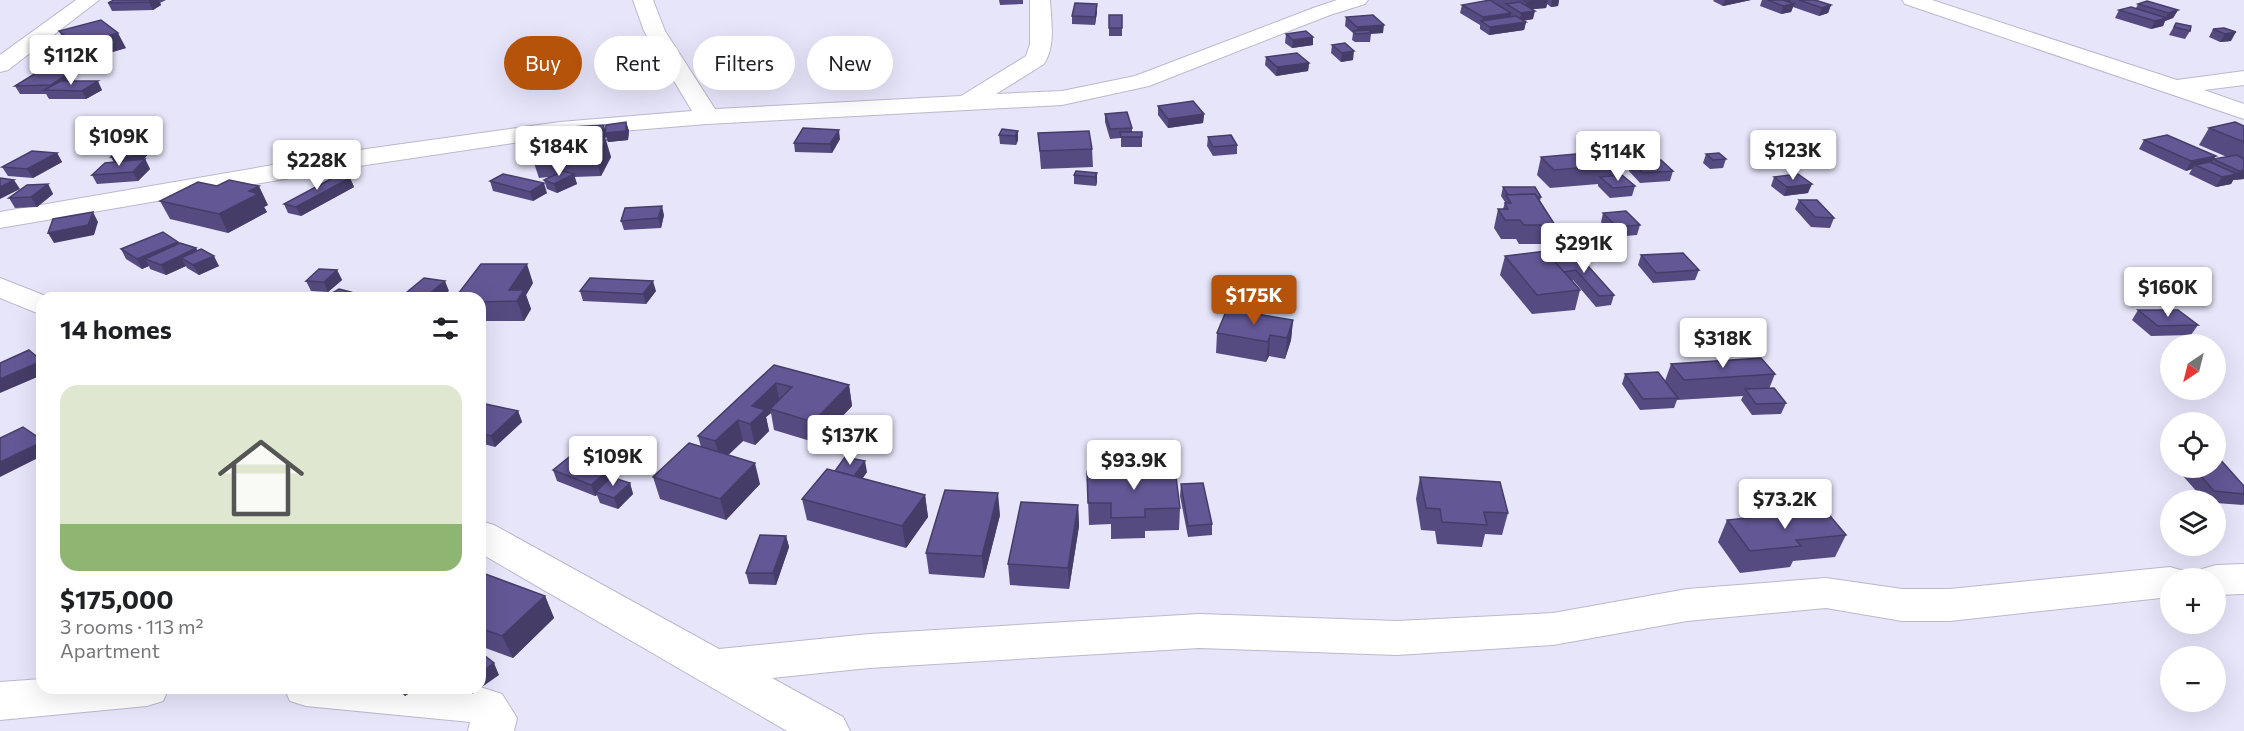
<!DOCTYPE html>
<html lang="en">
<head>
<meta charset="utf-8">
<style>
	body { margin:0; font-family:Commissioner,sans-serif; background:#f6f6f6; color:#202124; height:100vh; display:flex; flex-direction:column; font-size:22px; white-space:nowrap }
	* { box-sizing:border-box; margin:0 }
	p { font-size:20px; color:#757577 }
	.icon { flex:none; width:33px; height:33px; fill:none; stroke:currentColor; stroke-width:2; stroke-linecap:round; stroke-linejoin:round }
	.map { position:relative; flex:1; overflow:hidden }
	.panel { position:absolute; left:36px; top:292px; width:450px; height:402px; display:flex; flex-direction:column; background:#fff; border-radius:18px; box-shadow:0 6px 24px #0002 }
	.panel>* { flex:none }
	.guide { position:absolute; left:504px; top:36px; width:570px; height:54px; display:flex; gap:12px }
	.needle { width:39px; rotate:215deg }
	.fabs { position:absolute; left:2160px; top:334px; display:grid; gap:12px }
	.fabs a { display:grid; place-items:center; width:66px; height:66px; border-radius:50%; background:#fff; box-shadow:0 6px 24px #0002; font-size:30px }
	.price { position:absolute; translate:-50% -51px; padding:0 14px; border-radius:6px; background:#fff; color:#222; font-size:20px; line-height:39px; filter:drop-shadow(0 2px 3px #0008) }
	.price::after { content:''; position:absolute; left:50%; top:36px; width:18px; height:14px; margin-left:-9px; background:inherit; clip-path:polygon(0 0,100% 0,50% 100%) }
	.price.on { background:#b45309; color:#fff }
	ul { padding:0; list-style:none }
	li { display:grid; align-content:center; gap:12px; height:318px; padding:0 24px }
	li+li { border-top:2px solid #e0e0e0 }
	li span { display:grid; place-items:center; height:186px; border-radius:18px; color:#555 }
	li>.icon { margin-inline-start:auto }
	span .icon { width:108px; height:108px; fill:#fffc; stroke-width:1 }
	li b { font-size:26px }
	h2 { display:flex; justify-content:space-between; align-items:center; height:72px; padding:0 24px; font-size:26px }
	.pill { padding:0 21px; border-radius:27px; background:#fff; box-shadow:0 6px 24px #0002; font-size:21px; line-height:54px }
	.pill.on { background:#b45309; color:#fff }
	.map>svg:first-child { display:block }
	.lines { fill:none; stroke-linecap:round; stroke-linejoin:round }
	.minor-casing { stroke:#bbb8cd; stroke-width:2 }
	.minor { fill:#fff; fill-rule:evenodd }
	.wall { fill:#554b80 }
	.shaded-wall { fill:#453d68 }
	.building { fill:#635795; stroke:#453d68; stroke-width:1.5 }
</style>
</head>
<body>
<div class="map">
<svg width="2244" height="731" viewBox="0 0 2244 731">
	<rect width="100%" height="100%" fill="#e7e5fa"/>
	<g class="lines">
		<defs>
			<g id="minor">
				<path d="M76 0H99L8 70 0 72V55Z"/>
				<path d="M633 0H653L665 31 715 109 961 96 1026 56 1030 44V0H1050C1051 21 1056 46 1044 64L996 94 1062 91 1135 76 1316 7 1337 0H1368L1365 4 1330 15 1149 86 1062 105 707 124 560 136 366 165 0 228V212L366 149 560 122 692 111 644 31Z"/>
				<path d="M1902 0H1932L2177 80 2244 71V85L2204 90 2244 104V119L1905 4Z"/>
				<path d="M0 278 51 298H42V315L0 298Z"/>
				<path d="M480 521 494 525 719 649 869 634 1199 614 1397 621 1553 613 1687 589 1826 578 1902 589H1950L2170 567 2184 571 2189 579H2170V597L1950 621H1902L1826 608 1687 621 1553 645 1397 655 1199 648 869 668 772 678 843 717 850 731H787L480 553Z"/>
				<path d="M2244 564V594L2216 595V579H2196L2202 569 2216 565Z"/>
				<path d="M42 679V688H169L163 701 147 706 0 720V682Z"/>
				<path d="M480 687 502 694 517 718 514 731H468L470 722 306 706 290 701 284 688Z"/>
			</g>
		</defs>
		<!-- minor casing -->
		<use href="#minor" class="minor-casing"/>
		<!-- minor -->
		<use href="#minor" class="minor"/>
	</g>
	<!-- wall -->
	<g class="wall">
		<path d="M114 0H166L160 3 161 5 153 10 112 11 108 3Z"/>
		<path d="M999 0H1023V4L1000 5Z"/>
		<path d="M1486 0H1559L1558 6 1551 7 1547 4 1546 8 1531 9 1533 19 1523 21 1526 22 1524 30 1489 35 1480 29V25L1460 13 1462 5 1487 1Z"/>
		<path d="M1714 0H1751L1723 6 1713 1Z"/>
		<path d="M1762 0H1815L1831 5 1828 13 1819 16 1793 7 1791 12 1781 14 1760 6Z"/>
		<path d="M1097 4V12L1095 25 1072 24V16Z"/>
		<path d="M2138 4 2178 10 2173 18 2165 21 2163 26 2151 29 2115 18 2119 10 2136 8Z"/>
		<path d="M1122 15V36H1109V28Z"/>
		<path d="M1346 17 1383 33 1371 34 1370 42H1355L1352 40 1353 33 1345 26Z"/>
		<path d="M2176 23 2190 31 2185 39 2169 35Z"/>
		<path d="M2224 28 2231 41 2220 42 2209 37 2213 29Z"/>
		<path d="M59 31 126 48 85 60 68 47Z"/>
		<path d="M1286 34 1313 45 1292 48 1285 43Z"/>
		<path d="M1332 45 1353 60 1341 62 1331 53Z"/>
		<path d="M1266 57 1309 63 1308 71 1276 76 1265 65Z"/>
		<path d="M75 81 102 90 86 99H49L46 94H20L15 86Z"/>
		<path d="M1158 106 1204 114 1203 123 1168 128 1158 115Z"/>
		<path d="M1105 114 1132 128V132H1142V147H1121V138L1110 139 1105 122Z"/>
		<path d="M626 122 629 131 628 140 608 142 606 136 605 140 611 157 601 176 574 177 577 184 557 193 547 189 544 180 549 177 539 178 533 160 570 141 569 137 606 130Z"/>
		<path d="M2244 126V179L2233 180 2231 184 2216 187 2189 174 2192 169 2186 171 2139 149 2144 140 2214 159 2227 157 2199 145 2209 128Z"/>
		<path d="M1018 131V140L1016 145 1000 144 999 135Z"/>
		<path d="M137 132 161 140 154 147H146L149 153 143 160 145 159 150 169 138 181 97 184 92 175 114 162 111 157 133 145 129 139Z"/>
		<path d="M1038 133 1092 149 1093 167 1041 169Z"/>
		<path d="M1208 137 1237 145V154L1213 156 1207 146Z"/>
		<path d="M840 139 832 153 795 152 794 143Z"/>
		<path d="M57 153 62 162 33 178 8 176 2 167Z"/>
		<path d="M1706 154 1726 159 1723 168 1710 169 1703 163Z"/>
		<path d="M1541 157 1624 164 1621 175 1635 186 1632 196 1610 198 1598 186V184L1550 188 1537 175Z"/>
		<path d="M1631 162 1673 171 1670 181 1640 183 1629 171Z"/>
		<path d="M1097 173V182L1096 186 1074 184V175Z"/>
		<path d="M1774 177 1808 193 1784 196 1771 186Z"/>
		<path d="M350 178 354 187 301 216 288 213 284 204Z"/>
		<path d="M490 181 547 193 533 201 493 191Z"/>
		<path d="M48 184 53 194 37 207 15 208 9 198Z"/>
		<path d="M1503 187 1541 197 1540 201 1555 225 1550 244H1519L1516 239H1501L1494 228 1498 209H1503L1505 202 1501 196Z"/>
		<path d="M1799 200 1834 218 1830 228 1811 227 1795 209Z"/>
		<path d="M160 201 268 205 264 207 267 212 228 233 170 219Z"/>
		<path d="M1603 213 1640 225 1637 235 1614 237 1601 222Z"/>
		<path d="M664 215 661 228 624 230 621 221Z"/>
		<path d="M178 242 198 251 219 266 199 275 187 268 186 266 166 275 150 269 149 266 142 269 126 259 121 249Z"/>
		<path d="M1641 255 1699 270 1695 280 1653 283 1638 265Z"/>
		<path d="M1505 256 1553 260 1580 257 1614 295 1611 305 1596 307 1573 280 1572 281 1580 290 1575 310 1532 314 1500 275Z"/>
		<path d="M337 270 342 280 328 292 311 291 306 281Z"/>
		<path d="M533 283 526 295 531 309 524 321H480V298Z"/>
		<path d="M580 291H656L646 304 583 301Z"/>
		<path d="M2138 310 2198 325 2191 335 2151 336 2132 320Z"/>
		<path d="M1293 320 1291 340 1285 359 1269 356 1266 362 1216 353 1217 333Z"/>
		<path d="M1671 364 1775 374 1769 389 1786 403 1781 414 1752 415 1741 400 1743 396 1677 400 1674 408 1640 410 1622 384 1625 374 1665 381Z"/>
		<path d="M774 365 849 385 852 406 817 443 774 430 771 413 766 417 769 431 755 445 743 441 728 455 760 484 726 520 660 499 653 477 701 447 698 436Z"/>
		<path d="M480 404 518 411 522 422 495 447 480 443Z"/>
		<path d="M2176 468H2216L2244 486V504L2243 505 2216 503V501H2205Z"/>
		<path d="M553 470 625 471 616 479 630 483 633 494 618 509 600 503 597 495 595 496 557 481Z"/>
		<path d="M835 471 867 472 862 479 925 495 928 517 906 548 807 520 802 499Z"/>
		<path d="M1087 472 1180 508 1179 530 1145 531V538L1111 539V524L1089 525Z"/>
		<path d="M1420 477 1508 513 1502 535 1485 534 1482 547 1437 544 1435 531 1421 530 1416 499Z"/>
		<path d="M1181 484 1212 524V535L1188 537 1180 496Z"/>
		<path d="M1078 505 1079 526 1069 589 1010 585 1008 564Z"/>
		<path d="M1000 515 984 578 929 574 926 553Z"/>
		<path d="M1727 520 1846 535 1835 557 1793 561 1790 567 1740 573 1718 542Z"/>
		<path d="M786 536 789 547 776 585 749 584 746 573Z"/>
		<path d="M480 572 545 596 554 618 513 658 480 646Z"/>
		<path d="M396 688H417L405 696Z"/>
	</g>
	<!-- shaded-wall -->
	<g class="shaded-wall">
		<path d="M153 0H159L161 5 153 10 149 2Z"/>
		<path d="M1548 0 1546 8 1524 10 1526 2Z"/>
		<path d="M1552 0H1559L1558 6 1551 7Z"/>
		<path d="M1725 0H1751L1723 6Z"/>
		<path d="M1780 0H1791L1789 5 1794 4 1791 12 1781 14 1783 6Z"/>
		<path d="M1097 4V12L1095 25V17Z"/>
		<path d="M1831 5 1828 13 1819 16 1822 8Z"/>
		<path d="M2178 10 2173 18 2165 21 2163 26 2151 29 2155 21 2166 18 2168 13Z"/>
		<path d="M1535 11 1533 19 1520 21 1521 13Z"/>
		<path d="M1511 13 1510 21H1482L1483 17Z"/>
		<path d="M1526 22 1524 30 1489 35 1490 27Z"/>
		<path d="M1384 25 1383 33 1356 34 1357 27Z"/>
		<path d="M2236 32 2231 41 2220 42 2225 34Z"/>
		<path d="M118 33 126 48 85 60 76 44Z"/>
		<path d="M1313 37V45L1292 48 1293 40Z"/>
		<path d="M1354 51 1353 60 1341 62 1342 53Z"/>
		<path d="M1309 63 1308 71 1276 76 1277 67Z"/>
		<path d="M71 72 75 81 53 90 51 85Z"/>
		<path d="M98 81 102 90 86 99 82 91Z"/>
		<path d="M1204 114 1203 123 1168 128V119Z"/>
		<path d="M626 122 629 131 628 140 608 142 606 136 604 143 601 134 604 125 606 133Z"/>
		<path d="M839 130 840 139 832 153 830 144Z"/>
		<path d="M156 131 161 140 154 147 149 138Z"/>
		<path d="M1018 131V140L1016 145 1015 136Z"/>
		<path d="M606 140 611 157 601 176 596 158Z"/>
		<path d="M144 144 149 153 138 165 117 167 111 157Z"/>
		<path d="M57 153 62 162 33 178 27 169Z"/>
		<path d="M2216 156 2209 166 2195 165 2192 169 2186 171 2191 161Z"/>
		<path d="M145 159 150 169 138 181 133 172Z"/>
		<path d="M2244 170V179L2233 180 2239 171Z"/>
		<path d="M1097 173V182L1096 186 1095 177Z"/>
		<path d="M574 174 577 184 557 193 554 184Z"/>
		<path d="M2237 174 2231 184 2216 187 2222 177Z"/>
		<path d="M350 178 354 187 301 216 296 207Z"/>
		<path d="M14 180 20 189 0 199V187Z"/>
		<path d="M544 183 547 193 533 201 530 192Z"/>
		<path d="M48 184 53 194 37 207 31 197Z"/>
		<path d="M1812 184 1808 193 1784 196 1787 187Z"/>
		<path d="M259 186 268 205 264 207 267 212 228 233 219 214 249 191Z"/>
		<path d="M662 206 664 215 661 228 658 218Z"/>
		<path d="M93 212 98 222 94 235 54 243 48 233Z"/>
		<path d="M178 242 184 252 145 259 149 266 142 269 137 259Z"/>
		<path d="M196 248 202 258H181L186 266 166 275 161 265Z"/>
		<path d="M214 256 219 266 199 275 193 265Z"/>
		<path d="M527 264 533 283 526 295 531 309 524 321 517 301 509 290Z"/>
		<path d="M337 270 342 280 328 292 324 282Z"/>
		<path d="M445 281 449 291 440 298H424Z"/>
		<path d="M653 281 656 291 646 304 643 294Z"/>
		<path d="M351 292 354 298H342Z"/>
		<path d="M1293 320 1291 340 1285 359 1287 338Z"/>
		<path d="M1270 335 1269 356 1266 362 1268 342Z"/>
		<path d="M42 361V375L0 393V379Z"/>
		<path d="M776 383 780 404 770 409 771 413 766 417 769 431 755 445 750 424 752 406Z"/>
		<path d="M849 385 852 406 817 443 813 422Z"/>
		<path d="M518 411 522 422 495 447 491 436Z"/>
		<path d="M738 420 743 441 721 462 715 441Z"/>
		<path d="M42 442V456L0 477V462Z"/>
		<path d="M622 459 625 471 599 493 596 492 597 495 595 496 591 485Z"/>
		<path d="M865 461 867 472 855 489 853 478Z"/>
		<path d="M755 463 760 484 726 520 720 499Z"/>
		<path d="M630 483 633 494 618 509 614 498Z"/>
		<path d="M998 493 1000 515 984 578 982 556Z"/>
		<path d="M925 495 928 517 906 548 902 526Z"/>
		<path d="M1078 505 1079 526 1069 589 1068 568Z"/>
		<path d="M786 536 789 547 776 585 773 573Z"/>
		<path d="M545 596 554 618 513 658 502 636Z"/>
		<path d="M494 663 499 675 472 694 470 688H480V673Z"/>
		<path d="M401 688H417L405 696Z"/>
	</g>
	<!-- building -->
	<g class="building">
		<path d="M114 0H153L149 2 108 3Z"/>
		<path d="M1490 0 1511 13 1483 17 1462 5Z"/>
		<path d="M1523 0H1547L1526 2Z"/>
		<path d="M1768 0H1783L1794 4 1783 6Z"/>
		<path d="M1799 0H1815L1831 5 1822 8Z"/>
		<path d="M2147 1 2178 10 2168 13 2138 4Z"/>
		<path d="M1520 2 1535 11 1521 13 1506 4Z"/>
		<path d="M1075 3 1097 4 1095 17 1072 16Z"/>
		<path d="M2131 7 2167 18 2155 21 2119 10Z"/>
		<rect x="1109" y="15" width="13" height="13"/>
		<path d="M1373 15 1384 25 1357 27 1346 17Z"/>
		<path d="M1516 16 1526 22 1490 27 1481 21Z"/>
		<path d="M101 20 118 33 76 44 59 31Z"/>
		<path d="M2176 23 2191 26 2190 31 2174 27Z"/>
		<path d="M2224 28 2236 32 2225 34 2213 29Z"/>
		<path d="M1369 30 1371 33 1356 34 1353 31Z"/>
		<path d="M1306 31 1313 37 1293 40 1286 34Z"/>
		<path d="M1345 43 1354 51 1342 53 1332 45Z"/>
		<path d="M1297 53 1309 63 1277 67 1266 57Z"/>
		<path d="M71 72 51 85 15 86 36 73Z"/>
		<path d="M61 81H98L82 91 44 90Z"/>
		<path d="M1193 101 1204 114 1168 119 1158 106Z"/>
		<path d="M1127 112 1132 128 1110 129 1105 114Z"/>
		<path d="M626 122V131L605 133 606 125Z"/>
		<path d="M2235 122 2244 126V142L2209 128Z"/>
		<path d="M604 125 601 134 569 137 572 127Z"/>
		<path d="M803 128 839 130 830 144 794 143Z"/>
		<path d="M1002 129 1018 131 1015 136 999 135Z"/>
		<path d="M156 131 149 138 129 139 137 132Z"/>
		<path d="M1089 131 1092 149 1040 151 1038 133Z"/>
		<path d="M1120 132H1142V137H1121Z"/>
		<path d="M1231 135 1237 145 1213 147 1208 137Z"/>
		<path d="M2167 135 2216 156 2191 161 2144 140Z"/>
		<path d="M606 140 596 158 533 160 546 142Z"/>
		<path d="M144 144 133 156 111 157 123 146Z"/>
		<path d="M32 151 57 153 27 169 2 167Z"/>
		<path d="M1610 151 1624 164 1554 170 1541 157Z"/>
		<path d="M1719 153 1726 159 1713 160 1706 154Z"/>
		<path d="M2237 155 2244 159V170L2239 171 2213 159Z"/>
		<path d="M145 159 133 172 92 175 105 163Z"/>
		<path d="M1661 160 1673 171 1643 173 1631 162Z"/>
		<path d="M2210 162 2237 174 2222 177 2195 165Z"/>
		<path d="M563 171 574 174 554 184 544 180Z"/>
		<path d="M1076 171 1097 173 1095 177 1074 175Z"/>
		<path d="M503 174 544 183 530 192 490 181Z"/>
		<path d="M1798 174 1812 184 1787 187 1774 177Z"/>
		<path d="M338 175 350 178 296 207 284 204Z"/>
		<path d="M1622 175 1635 186 1613 188 1600 177Z"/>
		<path d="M0 178 14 180 0 187Z"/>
		<path d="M229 180 259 186 249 191 258 194 219 214 160 201 198 182 217 186Z"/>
		<path d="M48 184 31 197 9 198 27 185Z"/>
		<path d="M1503 187H1535L1541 197H1537L1535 194 1508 195Z"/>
		<path d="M1535 194 1555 225H1524L1520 220H1505L1498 209H1508L1505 203H1511L1506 195Z"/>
		<path d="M1799 200H1817L1834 218 1815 217Z"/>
		<path d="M662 206 658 218 621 221 625 208Z"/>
		<path d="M1626 211 1640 225 1617 227 1603 213Z"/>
		<path d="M93 212 88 225 48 233 53 219Z"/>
		<path d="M163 232 178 242 137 259 121 249Z"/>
		<path d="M180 243 196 248 161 265 145 259Z"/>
		<path d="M201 249 214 256 193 265 181 258Z"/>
		<path d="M1546 251 1580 290 1537 295 1505 256Z"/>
		<path d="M1683 253 1699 270 1656 273 1641 255Z"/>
		<path d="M1580 257 1614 295 1599 296 1576 270 1564 272 1553 260Z"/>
		<path d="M481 264H527L509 290H524L517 301 480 302V298H455Z"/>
		<path d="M319 269 337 270 324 282 306 281Z"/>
		<path d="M424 278 445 281 424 298 401 297Z"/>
		<path d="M590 278 653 281 643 294 580 291Z"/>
		<path d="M339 289 351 292 342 298H324Z"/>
		<path d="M1227 309 1293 320 1287 338 1270 335 1268 342 1217 333Z"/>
		<path d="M2138 310H2178L2198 325 2158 326Z"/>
		<path d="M29 350 42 361 0 379V363Z"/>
		<path d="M1761 358 1775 374 1684 380 1671 364Z"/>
		<path d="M774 365 849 385 813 422 770 409 792 387 776 383 752 406 765 410 750 424 738 420 715 441 698 436Z"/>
		<path d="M1658 372 1678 398 1643 399 1625 374Z"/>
		<path d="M1774 388 1786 403 1756 404 1745 389Z"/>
		<path d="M481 403 518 411 491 436 480 433V404Z"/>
		<path d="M23 427 42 440V442L0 462V438Z"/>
		<path d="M689 443 755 463 720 499 653 477Z"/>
		<path d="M584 445 622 459 591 485 553 470Z"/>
		<path d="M845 457 865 461 854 476 835 471Z"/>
		<path d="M2216 457H2218L2244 486V494L2214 491 2194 468H2216Z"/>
		<path d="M827 469 925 495 902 526 802 499Z"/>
		<path d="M1175 469 1180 508 1145 509V517L1111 518V503H1088L1087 472Z"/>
		<path d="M611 477 630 483 614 498 596 492Z"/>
		<path d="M1420 477 1500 482 1508 513 1484 512 1487 525 1442 522 1440 509 1426 508Z"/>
		<path d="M1203 483 1212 524 1188 526 1181 484Z"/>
		<path d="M945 490 998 493 982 556 926 553Z"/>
		<path d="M1021 502 1078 505 1068 568 1008 564Z"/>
		<path d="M1825 510 1846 535 1796 540 1801 546 1750 551 1727 520Z"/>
		<path d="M760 535 786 536 773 573H746Z"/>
		<path d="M480 572 545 596 502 636 480 628Z"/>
		<path d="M484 655 494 663 480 673V658Z"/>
	</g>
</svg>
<div class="fabs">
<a><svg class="needle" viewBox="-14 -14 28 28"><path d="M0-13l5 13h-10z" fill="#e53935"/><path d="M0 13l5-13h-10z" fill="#757577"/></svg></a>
<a><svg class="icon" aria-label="locate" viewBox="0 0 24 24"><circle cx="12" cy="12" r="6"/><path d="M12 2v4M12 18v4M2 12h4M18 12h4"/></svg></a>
<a><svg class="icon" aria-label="layers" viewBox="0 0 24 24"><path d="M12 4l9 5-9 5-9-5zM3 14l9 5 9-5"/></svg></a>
<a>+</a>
<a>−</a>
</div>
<b class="price" style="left:71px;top:86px">$112K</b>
<b class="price" style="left:119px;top:167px">$109K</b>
<b class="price" style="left:559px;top:177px">$184K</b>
<b class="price" style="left:1793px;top:181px">$123K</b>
<b class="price" style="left:1618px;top:182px">$114K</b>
<b class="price" style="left:317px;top:191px">$228K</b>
<b class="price" style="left:1584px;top:274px">$291K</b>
<b class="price" style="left:2168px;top:318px">$160K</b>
<b class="price on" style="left:1254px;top:326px">$175K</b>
<b class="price" style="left:1723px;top:369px">$318K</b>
<b class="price" style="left:850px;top:466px">$137K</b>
<b class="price" style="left:613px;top:487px">$109K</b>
<b class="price" style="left:1134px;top:491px">$93.9K</b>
<b class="price" style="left:1785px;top:530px">$73.2K</b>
<div class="guide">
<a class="pill on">Buy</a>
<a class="pill">Rent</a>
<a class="pill">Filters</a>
<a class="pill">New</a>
</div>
<section class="panel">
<h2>14 homes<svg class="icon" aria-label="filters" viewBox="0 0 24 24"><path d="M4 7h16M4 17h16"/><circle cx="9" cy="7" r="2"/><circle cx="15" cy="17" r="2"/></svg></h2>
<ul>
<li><span style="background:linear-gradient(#dfe7d0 75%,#8fb573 0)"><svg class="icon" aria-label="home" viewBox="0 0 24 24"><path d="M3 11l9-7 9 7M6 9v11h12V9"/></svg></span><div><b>$175,000</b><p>3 rooms · 113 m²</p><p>Apartment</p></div></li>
</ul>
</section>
</div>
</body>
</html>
